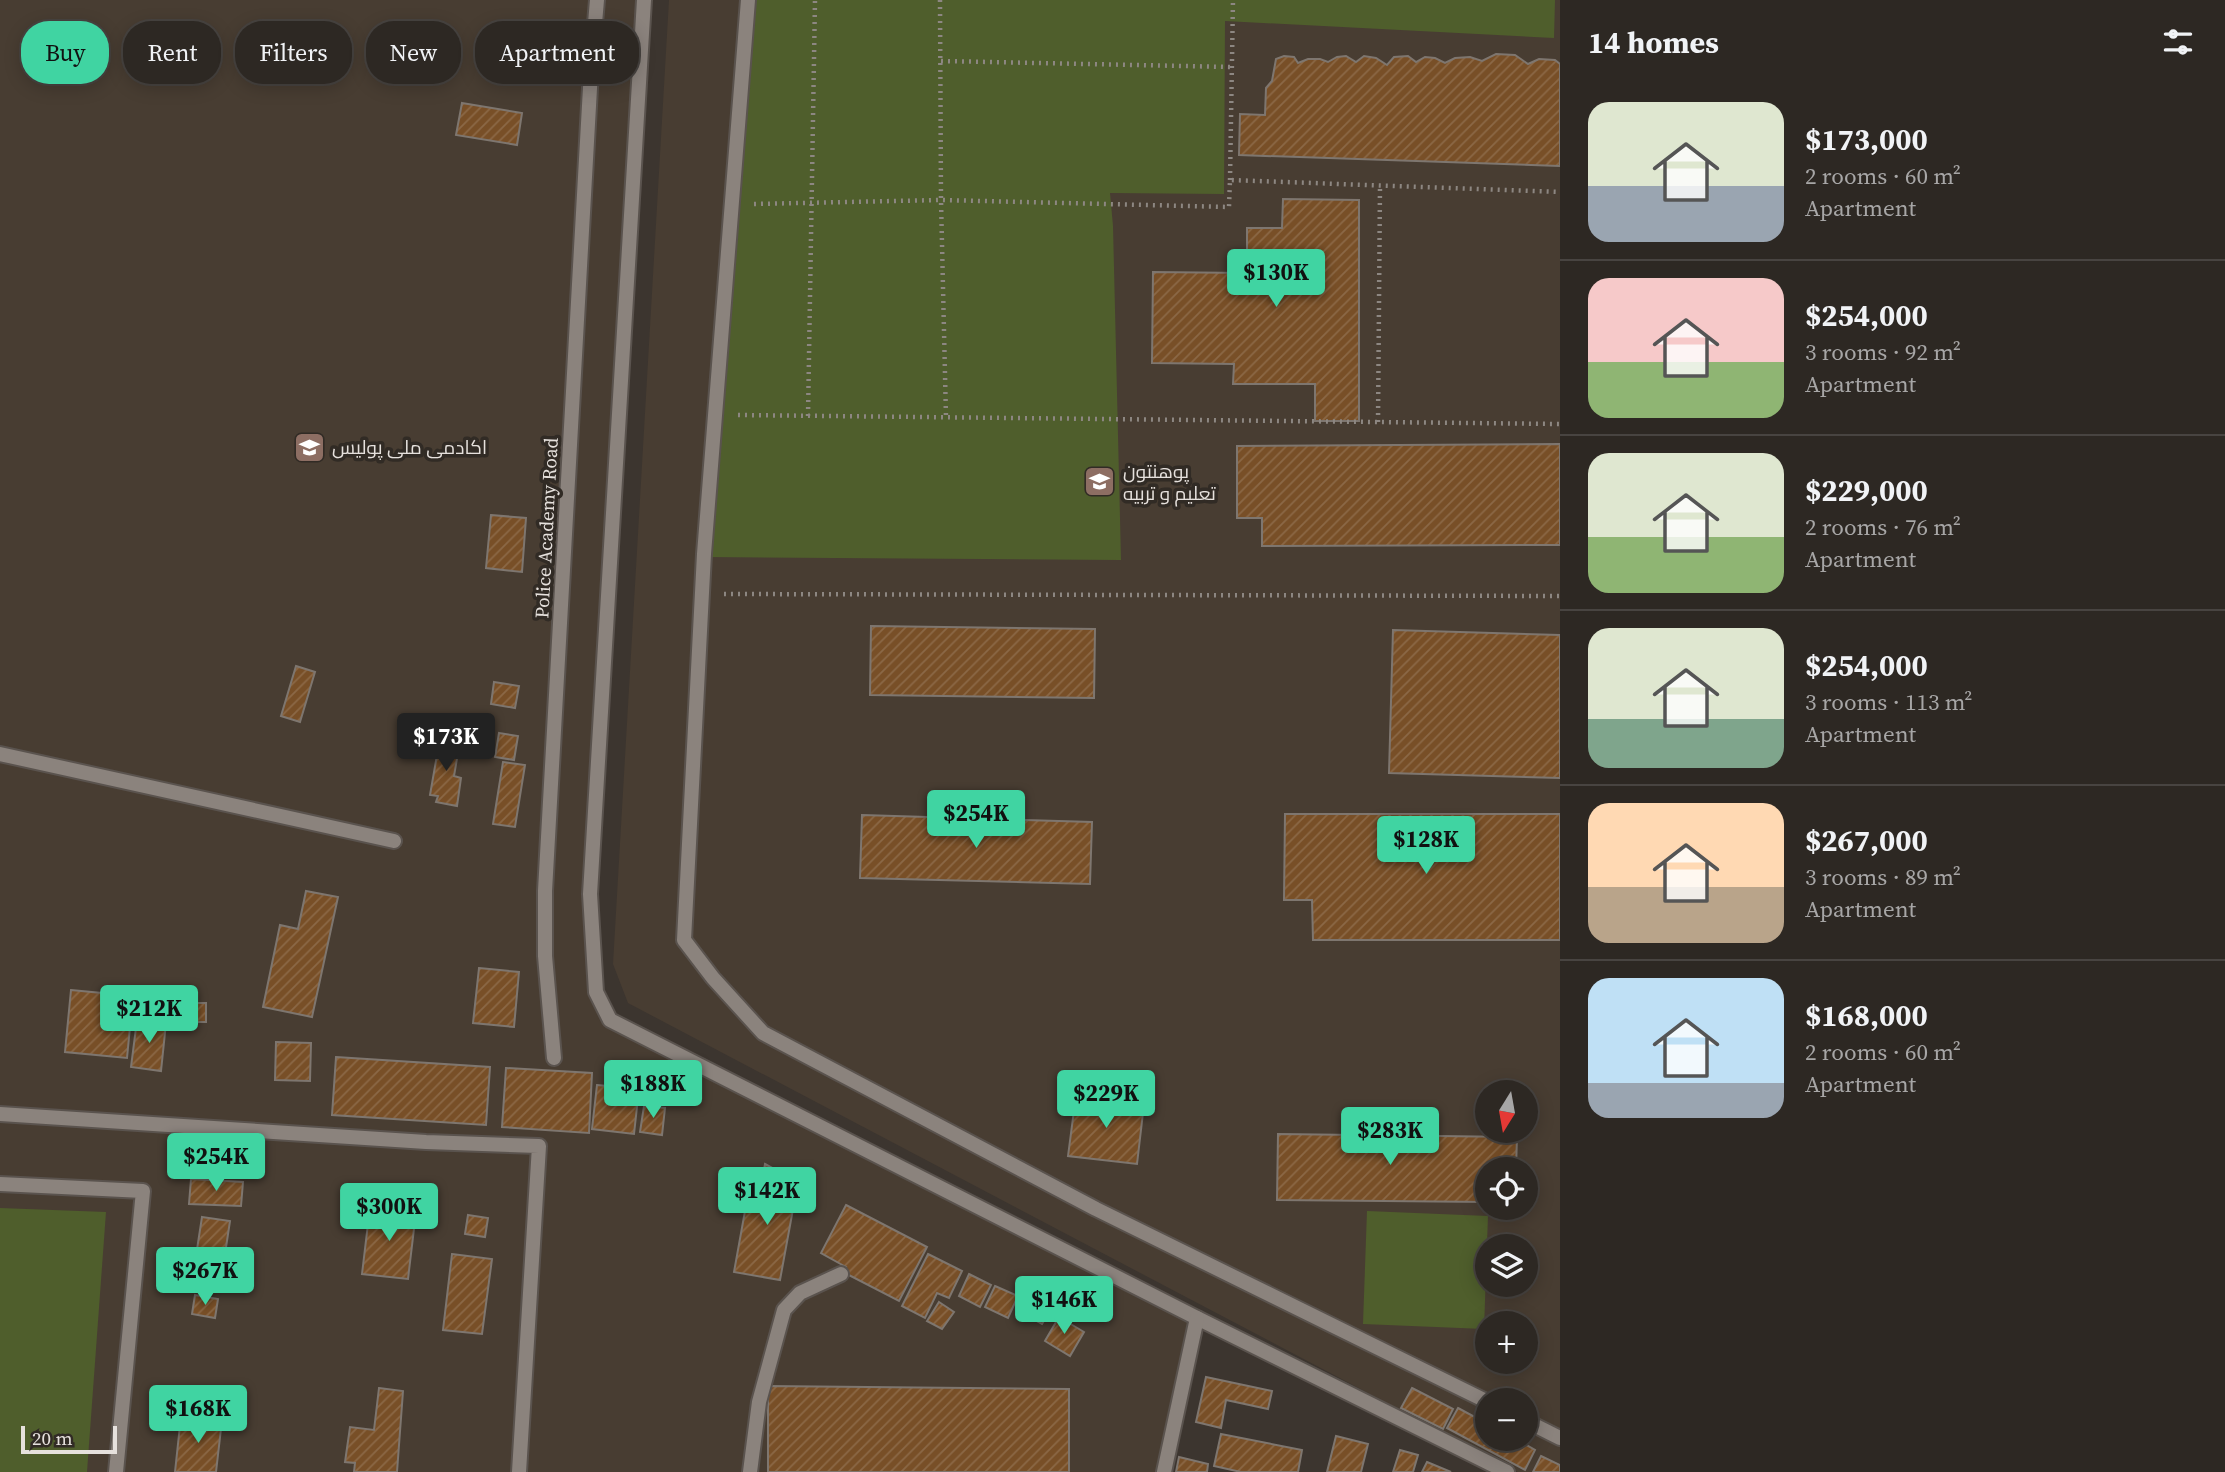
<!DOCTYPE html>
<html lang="en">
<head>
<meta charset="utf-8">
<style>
	body { margin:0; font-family:"Source Serif 4",Cairo,serif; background:#393430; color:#f1f3f6; height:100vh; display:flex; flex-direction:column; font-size:26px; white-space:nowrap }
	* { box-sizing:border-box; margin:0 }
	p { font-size:23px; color:#a7a6a6 }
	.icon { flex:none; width:38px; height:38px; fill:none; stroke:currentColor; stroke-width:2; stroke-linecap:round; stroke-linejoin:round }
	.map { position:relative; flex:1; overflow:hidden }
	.panel { display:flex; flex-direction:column; background:#2d2823; width:665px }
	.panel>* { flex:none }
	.guide { position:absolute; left:21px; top:21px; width:665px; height:63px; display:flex; gap:14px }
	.needle { width:46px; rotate:191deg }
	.fabs { position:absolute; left:1475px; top:1080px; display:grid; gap:14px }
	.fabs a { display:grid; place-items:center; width:63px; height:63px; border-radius:50%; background:#2d2823; box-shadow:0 4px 18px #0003,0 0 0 2px #484441; font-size:35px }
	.scale { position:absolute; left:21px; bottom:18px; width:96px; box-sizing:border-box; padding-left:7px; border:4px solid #e6e1dd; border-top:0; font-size:19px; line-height:24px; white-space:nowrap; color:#e6e1dd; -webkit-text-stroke:5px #312b25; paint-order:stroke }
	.price { position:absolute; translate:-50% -60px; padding:0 16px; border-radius:7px; background:#40d4a2; color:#111; font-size:23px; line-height:46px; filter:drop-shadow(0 2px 4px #0008) }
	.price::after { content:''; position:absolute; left:50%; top:42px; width:21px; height:16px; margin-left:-10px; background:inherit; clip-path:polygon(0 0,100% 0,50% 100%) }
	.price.active { background:#222; color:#fff }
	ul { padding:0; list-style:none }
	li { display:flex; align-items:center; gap:21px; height:175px; padding:0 28px }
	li+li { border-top:2px solid #484441 }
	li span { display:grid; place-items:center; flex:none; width:196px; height:140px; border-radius:21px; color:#555 }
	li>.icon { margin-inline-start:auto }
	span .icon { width:84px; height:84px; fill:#fffc; stroke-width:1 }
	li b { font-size:30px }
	h2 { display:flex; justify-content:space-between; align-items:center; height:84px; padding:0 28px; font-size:30px }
	.chip { padding:0 24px; border-radius:28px; background:#2d2823; box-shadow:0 4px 18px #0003,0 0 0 2px #484441; font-size:24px; line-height:63px }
	.chip.active { background:#40d4a2; color:#111 }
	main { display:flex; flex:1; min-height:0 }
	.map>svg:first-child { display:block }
	.built { fill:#483d32; fill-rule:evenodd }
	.green { fill:#4f5e2c }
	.building { fill:url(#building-hatch); stroke:#7e766f; stroke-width:2 }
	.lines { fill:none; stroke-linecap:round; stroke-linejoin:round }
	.service-casing { stroke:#5a534e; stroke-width:18 }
	.minor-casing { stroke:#5a534e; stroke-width:18 }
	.path { stroke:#8d8782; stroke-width:4.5; stroke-dasharray:2 5; stroke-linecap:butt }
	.service { stroke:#8b837d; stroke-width:14 }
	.minor { stroke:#8b837d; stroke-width:14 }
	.labels { text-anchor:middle; stroke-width:7; stroke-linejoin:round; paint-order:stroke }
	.poi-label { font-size:19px; fill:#e6e1dd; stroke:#312b25; text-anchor:start }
	.street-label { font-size:19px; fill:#e6e1dd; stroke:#312b25 }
</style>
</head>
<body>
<main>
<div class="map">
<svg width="1560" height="1472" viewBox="0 0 1560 1472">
	<defs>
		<pattern id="building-hatch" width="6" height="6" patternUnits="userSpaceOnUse" patternTransform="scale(1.75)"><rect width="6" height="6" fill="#784f27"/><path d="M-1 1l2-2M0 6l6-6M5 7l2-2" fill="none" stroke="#8b6846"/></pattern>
	</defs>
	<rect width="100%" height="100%" fill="#3c352f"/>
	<!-- built -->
	<g class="built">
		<path d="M0 0H644L590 894 596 992 610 1020 1197 1318 1164 1472H0Z"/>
		<path d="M669 0H1560V1472H1518L628 1003 613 964ZM1488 1092H1526V1130H1488ZM1488 1169H1526V1208H1488ZM1488 1246H1526V1284H1488ZM1488 1323H1526V1362H1488ZM1488 1400H1526V1438H1488Z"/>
	</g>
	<!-- green -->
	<g class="green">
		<path d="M755 0H1555L1554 38 1225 21 1224 194 1110 193 1113 226 1121 560 705 557 731 315Z"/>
		<path d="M0 1208 106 1212 87 1472H0Z"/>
		<path d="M1367 1211 1488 1216 1484 1329 1363 1324Z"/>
	</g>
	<!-- building -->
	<g class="building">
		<path d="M1496 54 1515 55 1528 64 1539 59 1555 60 1560 64V166L1239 155 1240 114 1265 115 1266 88 1272 81 1276 59 1284 56 1294 57 1298 63 1308 59H1320L1328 62 1337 57 1346 56 1356 62 1364 56 1376 58 1387 65 1394 57 1408 56 1416 62 1425 57 1435 58 1445 63 1455 58 1470 57 1482 61Z"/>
		<path d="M462 103 522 113 517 145 456 135Z"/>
		<path d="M1283 199 1359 200V421H1315V384H1233L1234 364 1152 363 1153 272 1247 273V228H1282Z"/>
		<path d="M1560 444V545L1262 546V518H1237V446Z"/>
		<path d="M491 515 526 518 522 572 486 568Z"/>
		<path d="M871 626 1095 629 1094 698 870 695Z"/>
		<path d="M1393 630 1560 635V778L1389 773Z"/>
		<path d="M296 666 315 672 300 722 281 716Z"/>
		<path d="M494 682 519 686 515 708 491 704Z"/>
		<path d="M499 733 518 736 514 760 495 757Z"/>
		<path d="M440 738 460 741 454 776 461 778 457 806 436 802 438 796 430 795Z"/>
		<path d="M503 762 525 765 515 827 493 824Z"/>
		<path d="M1285 814H1560V940H1313L1312 900H1284Z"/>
		<path d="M862 815 1092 822 1090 884 860 878Z"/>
		<path d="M306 891 338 897 312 1017 263 1007 280 925 298 929Z"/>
		<path d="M479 968 519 972 514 1027 473 1023Z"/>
		<path d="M71 990 133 996 127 1058 65 1052Z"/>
		<rect x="180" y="1003" width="26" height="19"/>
		<path d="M137 1020 166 1023 161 1071 131 1067Z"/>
		<path d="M276 1042 311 1043 310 1081 275 1080Z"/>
		<path d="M336 1057 490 1067 486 1125 332 1115Z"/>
		<path d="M506 1068 592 1073 589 1133 502 1127Z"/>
		<path d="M597 1085 639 1089 634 1134 592 1129Z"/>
		<path d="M1076 1095 1144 1104 1137 1164 1068 1156Z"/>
		<path d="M644 1106 665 1108 662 1135 640 1132Z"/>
		<path d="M1278 1134 1517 1137 1516 1169H1488V1202L1277 1200Z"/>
		<path d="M765 1164 798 1182 780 1280 734 1272 747 1200 758 1202Z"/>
		<path d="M191 1179 243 1182 241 1206 189 1204Z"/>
		<path d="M846 1205 927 1247 899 1301 843 1272 846 1267 821 1253Z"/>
		<path d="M370 1207 416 1212 408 1279 362 1274Z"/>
		<path d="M468 1215 488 1218 485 1237 465 1234Z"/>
		<path d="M202 1217 230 1221 220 1287 192 1282Z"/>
		<path d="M452 1254 492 1259 482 1334 443 1330Z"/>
		<path d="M928 1254 962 1271 949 1298 937 1293 925 1318 902 1306Z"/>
		<path d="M969 1274 991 1285 980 1307 959 1296Z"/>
		<path d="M995 1286 1018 1296 1008 1318 985 1307Z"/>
		<path d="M195 1295 218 1299 215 1318 192 1314Z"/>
		<path d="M939 1302 954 1312 942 1329 927 1321Z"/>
		<path d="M1025 1304 1047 1316 1042 1324 1020 1312Z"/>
		<path d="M1059 1317 1084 1332 1070 1356 1045 1341Z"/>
		<path d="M1206 1377 1272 1391 1268 1409 1226 1400 1221 1428 1196 1422Z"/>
		<path d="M768 1386 1069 1389V1472H768Z"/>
		<path d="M379 1388 403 1391 397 1472H354L355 1463 345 1462 350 1427 374 1430Z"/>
		<path d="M1412 1388 1453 1409 1443 1429 1401 1408Z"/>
		<path d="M1458 1408 1488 1424V1438H1514L1535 1450 1525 1470 1447 1428Z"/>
		<path d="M181 1416 222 1420 216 1472H175Z"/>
		<path d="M1221 1434 1302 1450 1298 1472H1241L1214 1466Z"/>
		<path d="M1336 1436 1368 1444 1361 1472H1327Z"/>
		<path d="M1400 1450 1418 1455 1413 1472H1393Z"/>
		<path d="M1541 1456 1560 1465V1472H1533Z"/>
		<path d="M1179 1457 1208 1464 1207 1472H1176Z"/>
		<path d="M1427 1462 1451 1472H1422Z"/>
	</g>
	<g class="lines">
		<defs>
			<g id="service">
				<path d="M748 0 704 554 684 940 713 978 763 1033 1096 1209 1488 1402"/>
				<path d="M0 754 394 841"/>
				<path d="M554 1058 545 956V891L591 70 597 0"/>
				<path d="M0 1114 426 1142 539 1146 519 1472"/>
				<path d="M0 1184 143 1191 116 1472"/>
				<path d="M1526 1421 1560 1438"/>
				<path d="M750 1472 759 1402 784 1310 800 1293 841 1274"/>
			</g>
			<g id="minor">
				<path d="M644 0 590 894 596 992 610 1020 1197 1318 1507 1472"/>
				<path d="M1164 1472 1197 1318"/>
			</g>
		</defs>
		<!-- service casing -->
		<use href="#service" class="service-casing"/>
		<!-- minor casing -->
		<use href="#minor" class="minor-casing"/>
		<!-- path -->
		<g class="path">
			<path d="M940 0 941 200 946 418"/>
			<path d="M941 61 1232 67"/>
			<path d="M1230 180 1233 0"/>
			<path d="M754 204 941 200 1229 207 1230 180 1560 192"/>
			<path d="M738 415 1560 424"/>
			<path d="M808 416 815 0"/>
			<path d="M1378 422 1380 186"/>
			<path d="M724 594 1560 596"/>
		</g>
		<!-- service -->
		<use href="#service" class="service"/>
		<!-- minor -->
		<use href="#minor" class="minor"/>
	</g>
	<!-- icons -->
	<defs>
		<symbol id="university-square" viewBox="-11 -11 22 22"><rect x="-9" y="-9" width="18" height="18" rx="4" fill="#8d6e63" stroke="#312b25"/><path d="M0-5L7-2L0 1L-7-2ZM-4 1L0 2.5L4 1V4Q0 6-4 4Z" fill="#fff"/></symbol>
	</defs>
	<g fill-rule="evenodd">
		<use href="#university-square" x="292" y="430" width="35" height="35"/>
		<use href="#university-square" x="1082" y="464" width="35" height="35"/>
	</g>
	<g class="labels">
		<!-- poi labels -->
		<g class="poi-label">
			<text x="332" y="454">اکادمی ملی پولیس</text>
			<text x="1123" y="478">پوهنتون<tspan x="1123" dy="22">تعلیم و تربیه</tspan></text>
		</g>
		<!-- street labels -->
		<g class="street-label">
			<text transform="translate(546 528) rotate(-87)" y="7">Police Academy Road</text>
		</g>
	</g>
</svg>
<div class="fabs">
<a><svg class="needle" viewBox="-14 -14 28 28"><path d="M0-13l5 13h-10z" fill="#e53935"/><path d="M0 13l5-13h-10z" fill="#a7a6a6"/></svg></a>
<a><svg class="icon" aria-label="locate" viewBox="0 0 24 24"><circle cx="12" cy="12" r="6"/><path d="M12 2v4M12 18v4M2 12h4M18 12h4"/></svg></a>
<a><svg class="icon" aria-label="layers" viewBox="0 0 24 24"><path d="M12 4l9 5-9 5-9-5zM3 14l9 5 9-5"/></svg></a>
<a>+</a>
<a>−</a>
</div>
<div class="scale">20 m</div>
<b class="price" style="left:1276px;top:309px">$130K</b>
<b class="price active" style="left:446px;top:773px">$173K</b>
<b class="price" style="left:976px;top:850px">$254K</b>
<b class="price" style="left:1426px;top:876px">$128K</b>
<b class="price" style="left:149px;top:1045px">$212K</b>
<b class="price" style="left:653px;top:1120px">$188K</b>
<b class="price" style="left:1106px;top:1130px">$229K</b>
<b class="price" style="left:1390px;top:1167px">$283K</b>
<b class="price" style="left:216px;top:1193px">$254K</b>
<b class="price" style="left:767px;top:1227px">$142K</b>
<b class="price" style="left:389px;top:1243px">$300K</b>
<b class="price" style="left:205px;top:1307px">$267K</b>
<b class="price" style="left:1064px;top:1336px">$146K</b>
<b class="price" style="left:198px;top:1445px">$168K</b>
<div class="guide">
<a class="chip active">Buy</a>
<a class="chip">Rent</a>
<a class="chip">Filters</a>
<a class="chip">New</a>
<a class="chip">Apartment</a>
</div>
</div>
<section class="panel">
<h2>14 homes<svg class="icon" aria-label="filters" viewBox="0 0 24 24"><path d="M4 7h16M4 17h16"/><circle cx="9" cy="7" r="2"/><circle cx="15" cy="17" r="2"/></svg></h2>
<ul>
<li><span style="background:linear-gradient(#dfe7d0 60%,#9aa5b1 0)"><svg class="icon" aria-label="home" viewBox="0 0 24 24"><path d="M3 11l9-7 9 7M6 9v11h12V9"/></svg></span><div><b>$173,000</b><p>2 rooms · 60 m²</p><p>Apartment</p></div></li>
<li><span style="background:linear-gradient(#f6c9c9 60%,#8fb573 0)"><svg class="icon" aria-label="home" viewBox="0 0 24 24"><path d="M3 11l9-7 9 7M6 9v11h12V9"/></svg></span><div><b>$254,000</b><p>3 rooms · 92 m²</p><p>Apartment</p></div></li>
<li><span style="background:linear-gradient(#dfe7d0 60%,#8fb573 0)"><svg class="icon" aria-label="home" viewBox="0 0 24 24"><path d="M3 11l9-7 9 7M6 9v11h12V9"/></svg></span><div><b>$229,000</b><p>2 rooms · 76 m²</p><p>Apartment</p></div></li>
<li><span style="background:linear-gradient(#dfe7d0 65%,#7fa58c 0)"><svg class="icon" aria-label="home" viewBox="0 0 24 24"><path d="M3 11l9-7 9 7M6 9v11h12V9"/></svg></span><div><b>$254,000</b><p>3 rooms · 113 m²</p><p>Apartment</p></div></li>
<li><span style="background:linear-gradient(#ffd9b3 60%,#b9a48a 0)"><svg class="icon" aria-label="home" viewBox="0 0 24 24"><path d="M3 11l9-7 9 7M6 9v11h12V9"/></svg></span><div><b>$267,000</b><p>3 rooms · 89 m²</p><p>Apartment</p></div></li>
<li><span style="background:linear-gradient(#bfe0f5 75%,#9aa5b1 0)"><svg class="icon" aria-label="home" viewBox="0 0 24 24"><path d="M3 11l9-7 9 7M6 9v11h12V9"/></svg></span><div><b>$168,000</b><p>2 rooms · 60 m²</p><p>Apartment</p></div></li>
</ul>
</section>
</main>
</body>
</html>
